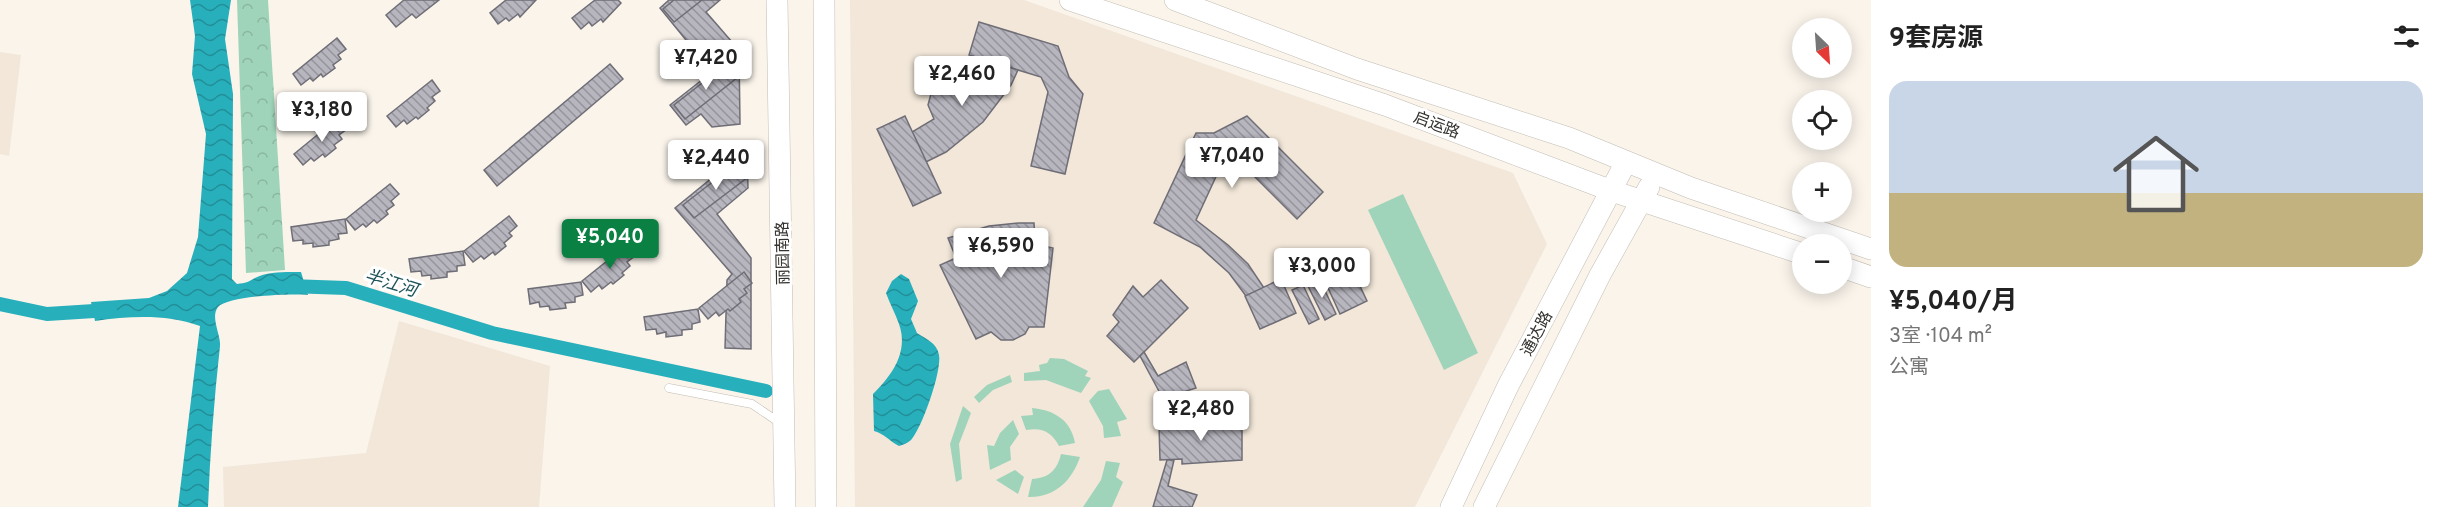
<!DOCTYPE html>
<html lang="zh">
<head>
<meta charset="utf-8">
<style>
	body { margin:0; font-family:Overpass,"Noto Sans SC",sans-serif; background:#f2f2f2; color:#222; height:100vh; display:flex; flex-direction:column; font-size:22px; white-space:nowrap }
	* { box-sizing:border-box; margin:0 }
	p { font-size:20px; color:#767676 }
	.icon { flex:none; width:33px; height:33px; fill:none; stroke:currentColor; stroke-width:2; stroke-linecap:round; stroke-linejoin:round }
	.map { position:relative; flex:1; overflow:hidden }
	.drawer { display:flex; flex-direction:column; background:#fff; width:570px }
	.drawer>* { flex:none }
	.needle { width:39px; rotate:155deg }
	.fabs { position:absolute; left:1792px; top:18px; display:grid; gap:12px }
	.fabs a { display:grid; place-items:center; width:60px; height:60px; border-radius:50%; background:#fff; box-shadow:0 3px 15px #0003; font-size:30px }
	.price { position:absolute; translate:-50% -51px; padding:0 14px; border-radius:6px; background:#fff; color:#222; font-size:20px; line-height:39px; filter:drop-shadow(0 2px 3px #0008) }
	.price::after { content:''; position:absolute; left:50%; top:36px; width:18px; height:14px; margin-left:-9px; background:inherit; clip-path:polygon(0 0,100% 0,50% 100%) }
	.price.active { background:#0b8043; color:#fff }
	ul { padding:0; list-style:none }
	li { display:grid; align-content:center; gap:12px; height:318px; padding:0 18px }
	li span { display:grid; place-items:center; height:186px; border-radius:18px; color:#555 }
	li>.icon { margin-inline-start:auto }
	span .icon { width:108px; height:108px; fill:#fffc; stroke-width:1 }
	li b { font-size:26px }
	h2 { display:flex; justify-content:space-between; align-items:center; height:72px; padding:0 18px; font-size:26px }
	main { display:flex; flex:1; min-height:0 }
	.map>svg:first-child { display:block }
	.built { fill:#f2e7d9 }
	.green { fill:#9fd4ba }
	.park { fill:url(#park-crowns) }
	.water { fill:url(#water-waves) }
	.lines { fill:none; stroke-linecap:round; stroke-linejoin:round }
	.canal { stroke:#27afbb; stroke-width:14 }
	.building { fill:url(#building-back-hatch); stroke:#6f6d76; stroke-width:1.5 }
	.lane-casing { stroke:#c2bcb4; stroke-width:9 }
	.secondary-casing { stroke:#c2bcb4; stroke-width:22 }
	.lane { stroke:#fff; stroke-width:8 }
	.secondary { stroke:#fff; stroke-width:21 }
	.labels { text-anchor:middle; stroke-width:6; stroke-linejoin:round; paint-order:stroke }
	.street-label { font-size:16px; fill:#34322f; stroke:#fff }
	.water-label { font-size:18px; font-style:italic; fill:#20555a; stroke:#fff }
</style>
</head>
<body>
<main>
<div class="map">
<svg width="1871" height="507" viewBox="0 0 1871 507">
	<defs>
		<pattern id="park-crowns" width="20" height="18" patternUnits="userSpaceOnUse" patternTransform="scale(1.5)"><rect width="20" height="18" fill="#9fd4ba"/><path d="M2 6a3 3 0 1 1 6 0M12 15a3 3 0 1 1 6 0" fill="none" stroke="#8ab6a0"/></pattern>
		<pattern id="water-waves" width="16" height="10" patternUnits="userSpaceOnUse" patternTransform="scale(1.5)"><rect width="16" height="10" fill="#27afbb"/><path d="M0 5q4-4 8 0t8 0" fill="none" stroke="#228f98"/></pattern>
		<pattern id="building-back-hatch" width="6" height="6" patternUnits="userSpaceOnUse" patternTransform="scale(1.5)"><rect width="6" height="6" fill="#b7b5be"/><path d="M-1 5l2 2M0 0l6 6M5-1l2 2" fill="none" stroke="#96949b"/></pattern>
	</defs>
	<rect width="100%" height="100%" fill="#faf4eb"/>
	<!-- built -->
	<g class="built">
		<path d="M850 0H1024L1513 173 1547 244 1415 507H855Z"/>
		<path d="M0 52 21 55 9 156 0 154Z"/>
		<path d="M399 321 550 366 539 507H224L223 467 366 453Z"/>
	</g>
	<!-- green -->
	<g class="green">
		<path d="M1403 194 1478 353 1444 370 1368 210Z"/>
		<path d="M1050 358 1064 359 1088 371 1085 376 1091 378 1081 393 1046 380 1024 381V373L1040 371 1039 365 1047 363Z"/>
		<path d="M1010 375 1012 382 993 390 979 403 974 397 987 385Z"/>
		<path d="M1109 389 1127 419 1117 422 1121 436 1104 438 1103 426 1089 401 1098 391Z"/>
		<path d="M963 406 971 413 959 444 962 479 956 482 950 444Z"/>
		<path d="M1032 408C1054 410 1071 420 1075 443L1059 446C1052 432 1042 427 1026 430L1021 416 1033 415Z"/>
		<path d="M1013 420 1019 434 1010 447 1011 460 990 470 987 445 994 446 1000 433Z"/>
		<path d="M1061 454 1080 457C1072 481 1054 498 1028 497L1032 479C1048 478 1057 471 1061 454Z"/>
		<path d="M1106 461 1120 463 1116 477 1123 482 1112 507H1083L1101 480Z"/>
		<path d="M1015 470 1024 477 1018 494 996 480Z"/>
	</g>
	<!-- park -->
	<path class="park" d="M237 0H268L285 270 246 273Z"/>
	<!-- water -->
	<g class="water">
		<path d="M190 0H231L225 39 233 94 232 279 237 284C246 283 248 282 255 278 268 271 287 272 301 272L308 295C292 293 228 296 218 307 210 317 221 335 220 346 214 400 210 453 208 507H178L200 326C166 314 131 316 95 321L91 302 149 298 167 291 187 273 198 237 206 134 192 74 195 36Z"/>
		<path d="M901 274 909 279 918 301 911 319 917 333C926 339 937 343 939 355 942 371 922 428 911 440 908 443 903 445 899 446 889 441 885 434 874 431L873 394C892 375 909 352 899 324 895 313 890 304 886 293L892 281Z"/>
	</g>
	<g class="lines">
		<!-- canal -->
		<g class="canal">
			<path d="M289 286 346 288 492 333 766 391"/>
			<path d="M0 304 47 314 110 310"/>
		</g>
	</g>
	<!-- building -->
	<g class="building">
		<path d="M404 0H439L416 18 412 14 396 27 386 15Z"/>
		<path d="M506 0H536L520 17 518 14 509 21 506 18 498 24 490 13Z"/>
		<path d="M595 0H618L621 3 603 22 601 19 592 26 589 22 581 29 572 18Z"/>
		<path d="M669 0H720L706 12 739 50 740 124 712 127 701 114 686 125 670 105 712 72 660 8Z"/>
		<path d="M674 0H702L674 22 663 9Z"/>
		<path d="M979 22 1058 46 1069 77 1083 94 1065 174 1031 166 1048 92 1041 77 969 55Z"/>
		<path d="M337 38 346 49 338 55 341 59 333 65 335 68 323 77 321 74 313 81 310 78 301 85 293 74Z"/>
		<path d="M985 60 1018 70 1011 85 983 122 946 152 926 162 912 132 934 119 928 105 932 90 936 83 950 76 964 77 971 82Z"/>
		<path d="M728 63 738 77 685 119 674 105Z"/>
		<path d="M610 64 623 79 497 186 484 170Z"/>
		<path d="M432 80 440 91 432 97 435 101 427 108 429 110 418 119 416 117 407 124 404 120 396 127 387 116Z"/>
		<path d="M905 116 941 193 913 206 877 129Z"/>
		<path d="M1247 116 1323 192 1297 219 1242 164 1220 168 1196 220 1228 245 1248 264 1264 288 1246 296 1229 273 1200 247 1154 223 1196 133H1214Z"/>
		<path d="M338 118 347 129 339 135 342 139 334 145 336 148 325 157 323 154 314 161 311 158 303 165 294 154Z"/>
		<path d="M747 154 748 188 717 214 751 258V349L725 348 727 280 732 274 675 208 724 168 720 162 727 156Z"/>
		<path d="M737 163 748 177 694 218 683 205Z"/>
		<path d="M390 184 399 194 391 201 394 205 386 211 388 214 377 223 374 220 366 227 363 224 355 230 346 219Z"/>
		<path d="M509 216 517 226 509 233 512 236 504 243 506 246 495 255 493 252 484 259 481 256 473 262 464 251Z"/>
		<path d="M345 219 347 233 338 234 339 239 329 241V245L313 247V243L303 244V240L293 241 291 227Z"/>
		<path d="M1019 223H1034L1035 244 1053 248 1044 327H1029L1025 334 1013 340H1001L991 332 976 339 940 265 956 258 948 238 989 226Z"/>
		<path d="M627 245 635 256 627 262 630 266 622 273 624 275 613 284 611 282 602 289 599 285 591 292 582 281Z"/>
		<path d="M463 251 465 265 457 266V271L447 272V277L431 279V275L422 276 421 271 411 272 409 259Z"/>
		<path d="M1350 265 1367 301 1340 314 1323 277Z"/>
		<path d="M744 272 752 283 744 289 747 293 739 299 741 302 730 311 728 309 719 316 716 312 708 319 699 308Z"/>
		<path d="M1319 278 1336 314 1325 320 1307 284Z"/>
		<path d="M1281 279 1296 313 1260 329 1245 296Z"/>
		<path d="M1161 280 1188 308 1134 362 1107 336 1119 322 1113 315 1133 286 1143 297Z"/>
		<path d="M581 282 583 295 575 297V302L565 303 566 308 550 310 549 306 540 307 539 302 530 304 528 289Z"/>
		<path d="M1303 285 1319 319 1309 324 1292 290Z"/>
		<path d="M698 309 700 322 692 324V329L682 330V335L666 337V332L657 334 656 329 646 330 644 317Z"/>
		<path d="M1144 352 1158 376 1186 362 1196 388 1167 397 1174 425H1168L1161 395 1140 356Z"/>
		<path d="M1182 421 1242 424V460L1182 464V459L1160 460 1159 425H1182Z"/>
		<path d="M1167 460H1174L1168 486 1197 495 1192 507H1153Z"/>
	</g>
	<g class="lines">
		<defs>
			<path id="lane" d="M669 388 752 404 780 423"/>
			<g id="secondary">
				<path d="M777 0 785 507"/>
				<path d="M824 0 826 507"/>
				<path d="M1070 0 1385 105 1612 191 1803 254"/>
				<path d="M1175 0 1357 69 1569 138 1691 188 1871 249"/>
				<path d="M1842 267 1871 277"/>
				<path d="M1451 507 1508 386 1626 162"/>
				<path d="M1484 507 1600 275 1649 187"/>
			</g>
		</defs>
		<!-- lane casing -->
		<use href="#lane" class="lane-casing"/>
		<!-- secondary casing -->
		<use href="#secondary" class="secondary-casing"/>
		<!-- lane -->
		<use href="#lane" class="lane"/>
		<!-- secondary -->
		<use href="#secondary" class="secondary"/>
	</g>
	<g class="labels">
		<!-- street labels -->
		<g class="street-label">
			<text transform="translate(1437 124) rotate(21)" y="6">启运路</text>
			<text transform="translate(782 253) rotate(-91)" y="6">丽园南路</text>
			<text transform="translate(1536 333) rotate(-62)" y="6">通达路</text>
		</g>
		<!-- water labels -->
		<g class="water-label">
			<text transform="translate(391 283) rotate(17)" y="6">半江河</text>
		</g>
	</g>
</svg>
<div class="fabs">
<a><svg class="needle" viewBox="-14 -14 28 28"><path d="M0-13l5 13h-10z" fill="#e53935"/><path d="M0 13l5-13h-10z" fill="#767676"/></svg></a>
<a><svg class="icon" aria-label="locate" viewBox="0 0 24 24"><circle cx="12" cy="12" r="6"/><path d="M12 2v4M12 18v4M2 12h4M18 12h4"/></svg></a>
<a>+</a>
<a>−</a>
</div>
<b class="price" style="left:706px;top:91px">¥7,420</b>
<b class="price" style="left:962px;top:107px">¥2,460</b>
<b class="price" style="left:322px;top:143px">¥3,180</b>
<b class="price" style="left:1232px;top:189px">¥7,040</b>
<b class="price" style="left:716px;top:191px">¥2,440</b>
<b class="price active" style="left:610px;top:270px">¥5,040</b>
<b class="price" style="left:1001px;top:279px">¥6,590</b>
<b class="price" style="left:1322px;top:299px">¥3,000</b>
<b class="price" style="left:1201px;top:442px">¥2,480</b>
</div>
<section class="drawer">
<h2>9套房源<svg class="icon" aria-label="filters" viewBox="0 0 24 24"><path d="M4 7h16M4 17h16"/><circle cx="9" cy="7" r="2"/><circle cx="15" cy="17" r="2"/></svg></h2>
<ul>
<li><span style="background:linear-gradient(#c9d6e8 60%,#c2b280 0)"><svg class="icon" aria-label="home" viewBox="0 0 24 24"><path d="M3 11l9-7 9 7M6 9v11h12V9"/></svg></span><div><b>¥5,040/月</b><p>3室 · 104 m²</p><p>公寓</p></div></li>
</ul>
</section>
</main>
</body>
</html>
